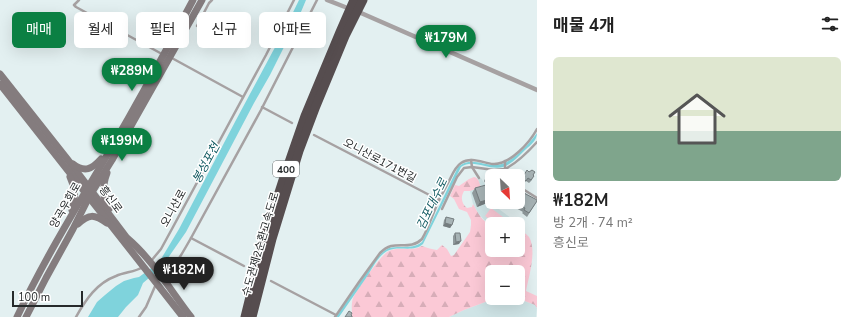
<!DOCTYPE html>
<html lang="ko">
<head>
<meta charset="utf-8">
<style>
	body { margin:0; font-family:"Nunito Sans","Noto Sans KR",sans-serif; background:#f6f6f6; color:#222; height:100vh; display:flex; flex-direction:column; font-size:15px; white-space:nowrap }
	* { box-sizing:border-box; margin:0 }
	p { font-size:13px; color:#767676 }
	.icon { flex:none; width:22px; height:22px; fill:none; stroke:currentColor; stroke-width:2; stroke-linecap:round; stroke-linejoin:round }
	.map { position:relative; flex:1; overflow:hidden }
	.drawer { display:flex; flex-direction:column; background:#fff; width:320px }
	.drawer>* { flex:none }
	.top-card { position:absolute; left:12px; top:12px; width:380px; height:36px; display:flex; gap:8px }
	.needle { width:26px; rotate:155deg }
	.controls { position:absolute; left:485px; top:169px; display:grid; gap:8px }
	.controls a { display:grid; place-items:center; width:40px; height:40px; border-radius:6px; background:#fff; box-shadow:0 4px 16px #0002; font-size:20px }
	.scale { position:absolute; left:12px; bottom:10px; width:71px; box-sizing:border-box; padding-left:4px; border:2px solid #262a2b; border-top:0; font-size:11px; line-height:14px; white-space:nowrap; color:#262a2b; -webkit-text-stroke:3px #fff; paint-order:stroke }
	.price { position:absolute; translate:-50% -34px; padding:0 9px; border-radius:14px; background:#0b8043; color:#fff; font-size:13px; line-height:26px; filter:drop-shadow(0 1px 2px #0008) }
	.price::after { content:''; position:absolute; left:50%; top:24px; width:12px; height:9px; margin-left:-6px; background:inherit; clip-path:polygon(0 0,100% 0,50% 100%) }
	.price.selected { background:#222; color:#fff }
	ul { padding:0; list-style:none }
	li { display:grid; align-content:center; gap:8px; height:212px; padding:0 16px }
	li span { display:grid; place-items:center; height:124px; border-radius:6px; color:#555 }
	li>.icon { margin-inline-start:auto }
	span .icon { width:72px; height:72px; fill:#fffc; stroke-width:1 }
	li b { font-size:17px }
	h2 { display:flex; justify-content:space-between; align-items:center; height:48px; padding:0 16px; font-size:17px }
	.tag { padding:0 14px; border-radius:6px; background:#fff; box-shadow:0 4px 16px #0002; font-size:14px; line-height:36px }
	.tag.selected { background:#0b8043; color:#fff }
	main { display:flex; flex:1; min-height:0 }
	.map>svg:first-child { display:block }
	.built { fill:#cfe4e6 }
	.forest { fill:url(#forest-firs) }
	.park { fill:#fbc9d6 }
	.water { fill:#7fd3dc }
	.lines { fill:none; stroke-linecap:round; stroke-linejoin:round }
	.service { stroke:#a6a1a2; stroke-width:2.5 }
	.minor { stroke:#a6a1a2; stroke-width:4.5 }
	.secondary { stroke:#847c7e; stroke-width:7 }
	.motorway { stroke:#564d4f; stroke-width:9 }
	.wall { fill:#909a9c }
	.shaded-wall { fill:#757d7f }
	.building { fill:#a7b3b5; stroke:#757d7f }
	.labels { text-anchor:middle; stroke-width:3; stroke-linejoin:round; paint-order:stroke }
	.shield { fill:#fff; stroke:#676a6b; stroke-width:1 }
	.shield-label { font-size:10px; font-weight:bold; fill:#262a2b }
	.street-label { font-size:11px; fill:#262a2b; stroke:#fff }
	.water-label { font-size:12px; font-style:italic; fill:#135b62; stroke:#fff }
</style>
</head>
<body>
<main>
<div class="map">
<svg width="537" height="317" viewBox="0 0 537 317">
	<defs>
		<pattern id="forest-firs" width="22" height="20" patternUnits="userSpaceOnUse"><rect width="22" height="20" fill="#fbc9d6"/><path d="M5 1l3.5 6h-7zM16 11l3.5 6h-7z" fill="#d7adb8"/></pattern>
	</defs>
	<rect width="100%" height="100%" fill="#e3f0f1"/>
	<!-- built -->
	<g class="built">
		<path d="M481 178 488 189 492 193 491 201 492 204 515 221 513 224H492V225H490L486 222 478 213 473 204 470 191 480 187 478 179Z"/>
		<path d="M496 298H517L535 305 537 308 536 317H449L464 310Z"/>
	</g>
	<!-- forest -->
	<path class="forest" d="M474 177C479 178 479 183 481 187L470 191H464C460 198 462 204 467 208L472 207 473 204C478 213 482 222 492 225V250H518V230C522 232 526 233 529 237 537 250 529 276 526 291L537 296V308L535 305 517 298H518V272H492V298H496L464 310 449 317H352C352 311 351 304 353 298 357 290 381 254 389 251 399 246 412 252 422 246 424 247 435 250 437 250 438 249 441 246 442 245L447 249 451 256 454 255 470 232 471 225V220L467 212 459 209 454 199 450 196 455 185 459 186 469 179Z"/>
	<!-- park -->
	<path class="park" d="M491 208 503 217 498 224H496L485 216Z"/>
	<!-- water -->
	<g class="water">
		<path d="M299 0H306L298 19 270 75 254 103 186 232 161 268 143 283 138 295 126 307 118 317H88L97 302 105 295 116 286 124 281 134 278 139 277 157 264 161 259 179 229 236 120 273 51 283 33Z"/>
		<path d="M537 133C537 140 531 145 525 150 519 156 512 164 503 167 489 171 473 158 461 167L423 244C413 253 399 245 387 251 378 256 372 269 366 278 357 291 348 304 339 317H336L376 259C380 255 384 250 389 248 400 245 412 250 422 242L458 167C471 156 483 166 497 165 511 164 529 144 537 133Z"/>
	</g>
	<g class="lines">
		<!-- service -->
		<g class="service">
			<path d="M79 0 74 5 76 7 162 54"/>
			<path d="M197 26 209 3 212 0"/>
			<path d="M170 57 243 97"/>
			<path d="M262 107 292 123"/>
			<path d="M314 135 439 200"/>
			<path d="M471 160 472 167 479 178"/>
			<path d="M506 176 505 169C517 163 528 152 537 142"/>
			<path d="M518 186 537 198"/>
			<path d="M442 209 457 177 464 168 472 167 494 170 505 169V161"/>
			<path d="M191 238 244 266"/>
			<path d="M151 261 161 249 173 227 266 55 294 0"/>
			<path d="M163 278C175 267 183 252 191 238L261 110 317 0"/>
			<path d="M271 281 336 315"/>
			<path d="M76 317C86 299 97 283 116 276 125 272 135 272 143 267"/>
			<path d="M139 317 146 307 156 284"/>
			<path d="M335 317 359 282 380 253C383 250 387 247 391 246 402 244 413 248 422 239 429 227 433 213 439 200 442 194 446 187 449 181 452 175 455 167 461 163 471 156 483 163 493 164 510 165 530 142 537 129"/>
		</g>
		<!-- minor -->
		<g class="minor">
			<path d="M327 0 345 7"/>
			<path d="M361 13 537 90"/>
		</g>
		<!-- secondary -->
		<g class="secondary">
			<path d="M0 74 68 160 127 238C152 259 171 291 191 317"/>
			<path d="M0 84 183 317"/>
			<path d="M73 164C85 173 92 169 101 159"/>
			<path d="M107 173C102 186 102 197 109 209"/>
			<path d="M70 177C75 187 76 199 72 210"/>
			<path d="M78 224C89 214 94 214 107 223"/>
			<path d="M17 317C44 260 77 206 109 152 138 102 166 51 193 0"/>
			<path d="M26 317 46 278 73 229 89 197 112 160 132 124 202 0"/>
		</g>
		<!-- motorway -->
		<g class="motorway">
			<path d="M245 317 265 236 285 174 305 116 340 32 354 0"/>
			<path d="M252 317 272 239 299 151 316 106 345 36 363 0"/>
		</g>
	</g>
	<!-- wall -->
	<g class="wall">
		<path d="M529 172H535L533 175 532 180 529 183 526 181 523 184 521 182 523 179 521 178 524 175Z"/>
		<path d="M486 177H492V190L489 188H488L484 181Z"/>
		<path d="M475 188 490 199 487 203 477 207 472 193Z"/>
		<path d="M524 193 537 201 527 217 522 213 523 212 505 202H518Z"/>
		<path d="M446 217 452 225 450 228 443 226 444 220Z"/>
		<path d="M455 233 459 244 453 245V236Z"/>
	</g>
	<!-- shaded-wall -->
	<g class="shaded-wall">
		<path d="M490 199 487 203 477 207 480 202Z"/>
		<path d="M445 223 452 225 450 228 443 226Z"/>
		<path d="M461 241 459 244 453 245 456 242Z"/>
	</g>
	<!-- building -->
	<g class="building">
		<path d="M527 170 529 172 532 170 535 172 533 175 534 176 531 180 528 178 526 181 523 179 525 176 524 175Z"/>
		<path d="M490 175 491 177H492V184L491 185 486 177Z"/>
		<path d="M486 185 490 199 480 202 475 188Z"/>
		<path d="M524 193 537 200V201L529 213 524 210 525 208 514 202H518V195L522 197Z"/>
		<path d="M446 217 454 219 452 225 445 223Z"/>
		<path d="M455 233H460L461 241 456 242Z"/>
		<path d="M349 311 352 313 351 315 352 316V317H345Z"/>
	</g>
	<g class="labels">
		<!-- shield labels -->
		<rect class="shield" x="273" y="161" width="26" height="16" rx="3"/>
		<g class="shield-label">
			<text x="286" y="173">400</text>
		</g>
		<!-- street labels -->
		<g class="street-label">
			<text transform="translate(380 160) rotate(28)" y="4">오니산로171번길</text>
			<text transform="translate(111 199) rotate(53)" y="4">흥신로</text>
			<text transform="translate(65 205) rotate(-60)" y="4">양곡우회로</text>
			<text transform="translate(173 208) rotate(-61)" y="4">오니산로</text>
			<text transform="translate(260 244) rotate(-74)" y="4">수도권제2순환고속도로</text>
		</g>
		<!-- water labels -->
		<g class="water-label">
			<text transform="translate(206 163) rotate(-62)" y="4">봉성포천</text>
			<text transform="translate(432 204) rotate(-64)" y="4">김포대수로</text>
		</g>
	</g>
</svg>
<div class="controls">
<a><svg class="needle" viewBox="-14 -14 28 28"><path d="M0-13l5 13h-10z" fill="#e53935"/><path d="M0 13l5-13h-10z" fill="#767676"/></svg></a>
<a>+</a>
<a>−</a>
</div>
<div class="scale">100 m</div>
<b class="price" style="left:446px;top:59px">₩179M</b>
<b class="price" style="left:132px;top:92px">₩289M</b>
<b class="price" style="left:122px;top:162px">₩199M</b>
<b class="price selected" style="left:184px;top:291px">₩182M</b>
<div class="top-card">
<a class="tag selected">매매</a>
<a class="tag">월세</a>
<a class="tag">필터</a>
<a class="tag">신규</a>
<a class="tag">아파트</a>
</div>
</div>
<section class="drawer">
<h2>매물 4개<svg class="icon" aria-label="filters" viewBox="0 0 24 24"><path d="M4 7h16M4 17h16"/><circle cx="9" cy="7" r="2"/><circle cx="15" cy="17" r="2"/></svg></h2>
<ul>
<li><span style="background:linear-gradient(#dfe7d0 60%,#7fa58c 0)"><svg class="icon" aria-label="home" viewBox="0 0 24 24"><path d="M3 11l9-7 9 7M6 9v11h12V9"/></svg></span><div><b>₩182M</b><p>방 2개 · 74 m²</p><p>흥신로</p></div></li>
</ul>
</section>
</main>
</body>
</html>
